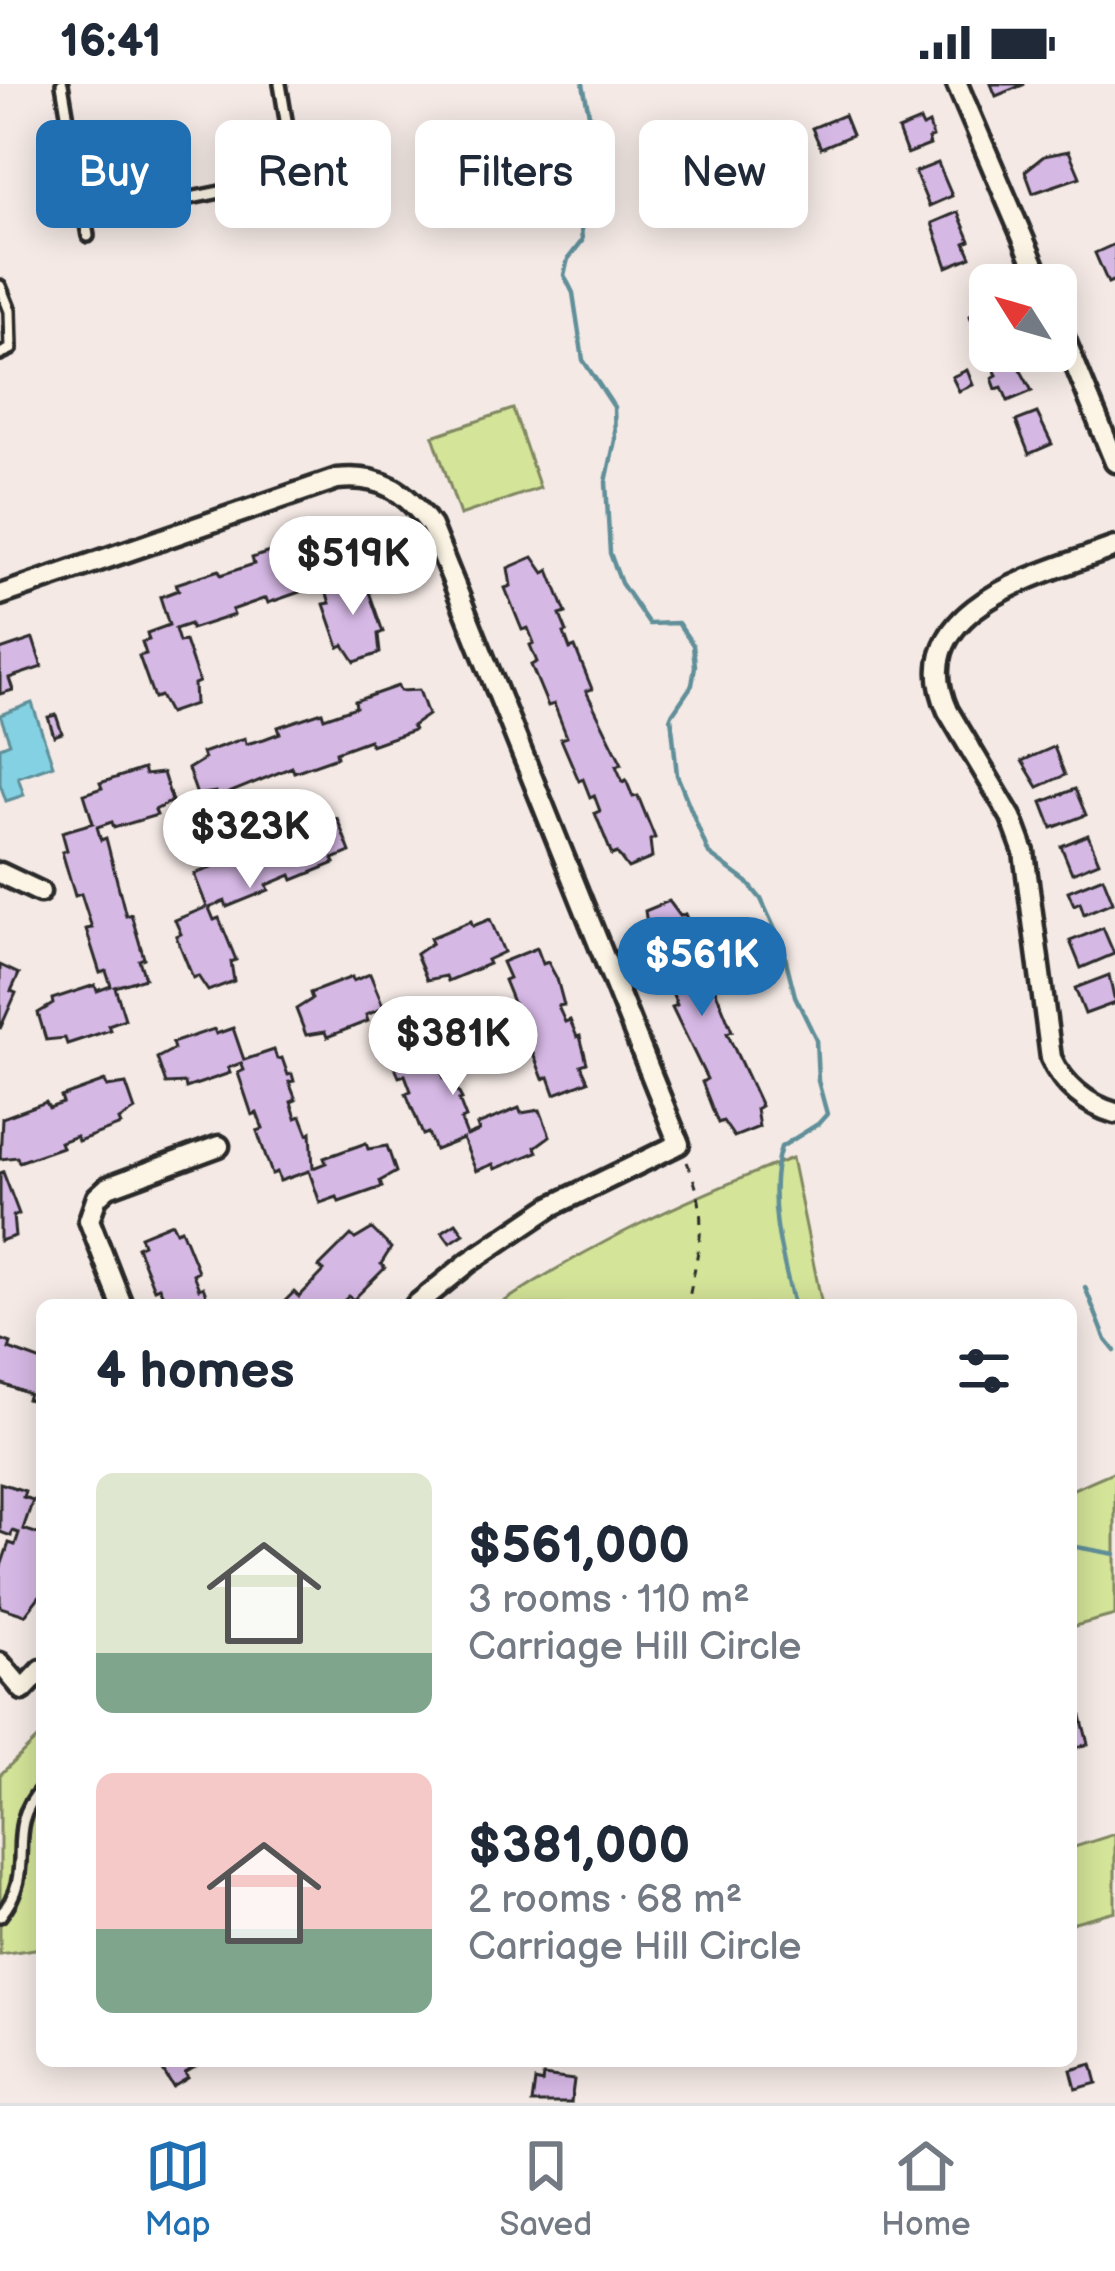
<!DOCTYPE html>
<html lang="en">
<head>
<meta charset="utf-8">
<style>
	body { margin:0; font-family:"Balsamiq Sans",sans-serif; background:#f6f6f7; color:#1f2937; height:100vh; display:flex; flex-direction:column; font-size:45px; white-space:nowrap }
	* { box-sizing:border-box; margin:0 }
	p { font-size:39px; color:#747a83 }
	.icon { flex:none; width:66px; height:66px; fill:none; stroke:currentColor; stroke-width:2; stroke-linecap:round; stroke-linejoin:round }
	.map { position:relative; flex:1; overflow:hidden }
	.side { position:absolute; left:36px; top:1215px; width:1041px; height:768px; display:flex; flex-direction:column; background:#fff; border-radius:18px; box-shadow:0 6px 30px #0003 }
	.side>* { flex:none }
	.top-card { position:absolute; left:36px; top:36px; width:1044px; height:108px; display:flex; gap:24px }
	.needle { width:78px; rotate:307deg }
	.tools { position:absolute; left:969px; top:180px; display:grid; gap:24px }
	.tools a { display:grid; place-items:center; width:108px; height:108px; border-radius:18px; background:#fff; box-shadow:0 6px 30px #0003; font-size:60px }
	.price { position:absolute; translate:-50% -102px; padding:0 27px; border-radius:42px; background:#fff; color:#222; font-size:39px; line-height:78px; filter:drop-shadow(0 3px 6px #0008) }
	.price::after { content:''; position:absolute; left:50%; top:72px; width:36px; height:27px; margin-left:-18px; background:inherit; clip-path:polygon(0 0,100% 0,50% 100%) }
	.price.active { background:#1f6fb2; color:#fff }
	ul { padding:0; list-style:none }
	li { display:flex; align-items:center; gap:36px; height:300px; padding:0 60px }
	li span { display:grid; place-items:center; flex:none; width:336px; height:240px; border-radius:18px; color:#555 }
	li>.icon { margin-inline-start:auto }
	span .icon { width:144px; height:144px; fill:#fffc; stroke-width:1 }
	li b { font-size:51px }
	h2 { display:flex; justify-content:space-between; align-items:center; height:144px; padding:0 60px; font-size:51px }
	.pill { padding:0 42px; border-radius:18px; background:#fff; box-shadow:0 6px 30px #0003; font-size:42px; line-height:108px }
	.pill.active { background:#1f6fb2; color:#fff }
	.status { display:flex; justify-content:space-between; align-items:center; height:84px; padding:0 60px; background:#fff; direction:ltr }
	.status svg { height:33px; fill:currentColor }
	.tab-bar { display:flex; justify-content:space-around; align-items:center; height:168px; border-top:3px solid #e0e1e3; background:#fff; font-size:33px; color:#747a83 }
	.tab-bar a { display:grid; justify-items:center; gap:6px }
	.tab-bar .active { color:#1f6fb2 }
	.map>svg:first-child { display:block }
	.green { fill:#d4e498; stroke:#808862; stroke-width:3 }
	.water { fill:#83d1e2; stroke:#608f99; stroke-width:3 }
	.lines { fill:none; stroke-linecap:round; stroke-linejoin:round }
	.stream { stroke:#608f99; stroke-width:4.5 }
	.building { fill:#d6b8e5; stroke:#2b2b2b; stroke-width:3 }
	.service-casing { stroke:#2b2b2b; stroke-width:18 }
	.minor-casing { stroke:#2b2b2b; stroke-width:27 }
	.path { stroke:#2b2b2b; stroke-width:3; stroke-dasharray:9 9; stroke-linecap:butt }
	.service { stroke:#fcf5e5; stroke-width:9 }
	.minor { stroke:#fcf5e5; stroke-width:18 }
</style>
</head>
<body>
<div class="status"><b>16:41</b><svg viewBox="0 0 49 12"><path d="M0 12V9h3v3zM5 12V6h3v6zM10 12V3h3v9zM15 12V0h3v12zM26 1h20v11H26zM47 4h2v5h-2z"/></svg></div>
<div class="map">
<svg width="1115" height="2019" viewBox="0 0 1115 2019">
	<rect width="100%" height="100%" fill="#f4e9e5"/>
	<filter id="ink" filterUnits="userSpaceOnUse"><feTurbulence type="fractalNoise" baseFrequency=".00833" numOctaves="2"/><feDisplacementMap in="SourceGraphic" scale="24" xChannelSelector="R" yChannelSelector="G"/><feConvolveMatrix kernelMatrix="1 2 1 2 8 2 1 2 1" color-interpolation-filters="sRGB"/></filter>
	<g filter="url(#ink)">
		<!-- green -->
		<g class="green">
			<path d="M513 325 540 404 460 431 433 352Z"/>
			<path d="M792 1074 822 1221H499C591 1159 689 1114 792 1074Z"/>
			<path d="M1115 1387V1531L1071 1543V1406Z"/>
			<path d="M42 1650V1864L0 1870V1691Z"/>
			<path d="M1115 1750V1827L1071 1839V1764Z"/>
		</g>
		<!-- water -->
		<path class="water" d="M32 619 53 681 18 693 24 711 6 717 0 700V663L10 659 0 631Z"/>
		<g class="lines">
			<!-- stream -->
			<g class="stream">
				<path d="M583 0 599 80V93L580 130 582 157 568 175 564 191 573 209 583 276 614 323 615 356 606 398 610 469 621 499 649 540 678 539 693 561 695 582 692 601 671 632 677 691 709 770 747 798 761 815 782 861 795 912 816 955 818 997 827 1030 818 1040 781 1063C765 1112 782 1173 794 1221"/>
				<path d="M1085 1203 1106 1256 1115 1267"/>
				<path d="M1071 1462 1115 1470"/>
			</g>
		</g>
		<!-- building -->
		<g class="building">
			<path d="M991 0H1025L996 12Z"/>
			<path d="M844 31 852 51 821 64 812 44Z"/>
			<path d="M920 37 923 43 929 40 933 53 928 55 930 61 907 70 898 46Z"/>
			<path d="M1069 67 1080 93 1033 109 1025 87 1044 72Z"/>
			<path d="M938 79 952 112 929 122 915 88Z"/>
			<path d="M958 128 970 157 965 159 971 173 947 183 932 139Z"/>
			<path d="M1115 160V196L1108 199 1095 169Z"/>
			<path d="M979 224 980 227 990 224V263L983 265 970 232Z"/>
			<path d="M1015 276 1032 307 1008 317 1002 303 996 305 992 294 997 291 994 285Z"/>
			<path d="M967 286 973 301 959 307 952 293Z"/>
			<path d="M1037 329 1052 360 1029 370 1016 337Z"/>
			<path d="M296 459 298 465 314 459 325 493 309 499 311 504 268 519 266 514 232 526 234 531 191 545 190 540 175 545 179 558 185 557 199 598 194 600 195 620 169 629 160 612 154 614 139 572 146 570 142 558 149 556 147 549 169 541 160 513 179 506 176 500 219 486 221 491 254 480 252 474Z"/>
			<path d="M533 473 544 489 549 486 566 529 560 531 567 548 564 549 570 565 575 563 592 605 586 607 622 680 616 682 623 698 626 696 633 713 638 712 655 754 650 756 652 774 628 784 617 769 612 771 595 729 600 727 594 711 590 713 583 695 579 697 561 655 567 653 554 620 548 622 531 581 537 578 530 561 534 559 528 544 522 546 505 504 511 502 508 484Z"/>
			<path d="M357 489 363 507 368 505 383 548 378 550 380 569 355 578 344 561 339 563 324 520 330 519 324 501Z"/>
			<path d="M33 555 42 583 9 594 13 606 0 610V566Z"/>
			<path d="M398 602 400 607 419 606 428 631 412 642 414 646 371 661 369 656 336 668 337 673 294 688 292 683 217 714 216 708 197 711 188 685 204 675 202 669 245 654 246 660 264 655 280 649 278 643 322 628 324 634 356 623 355 617Z"/>
			<path d="M56 631 62 649 54 652 48 633Z"/>
			<path d="M1054 663 1065 691 1038 703 1022 677Z"/>
			<path d="M143 685 145 691 163 689 172 717 155 726 157 731 114 744 112 738 97 743 101 756 106 754 126 832 131 830 144 874 139 876 145 894 115 903 125 935 108 941 110 946 67 960 65 954 46 956 38 929 53 920 52 915 95 901 97 907 111 902 106 887 100 889 86 845 92 844 81 810 75 812 62 768 67 766 62 748 93 739 84 710 102 704 100 699Z"/>
			<path d="M1075 705 1086 731 1052 744 1042 718Z"/>
			<path d="M337 734 350 768 333 775 335 779 293 796 291 791 267 801 269 806 227 823 225 817 209 824 214 836 219 834 236 876 231 878 234 897 208 907 198 892 193 894 176 852 181 850 175 836 207 823 194 790 211 784 209 779 252 761 254 767 277 757 275 753 317 736 320 741Z"/>
			<path d="M1088 751 1099 778 1072 789 1061 762Z"/>
			<path d="M1103 793 1113 818 1084 830 1080 818 1074 821 1068 807Z"/>
			<path d="M669 817 680 832 685 830 702 872 697 874 710 907 715 905 732 947 727 949 761 1022 756 1025 759 1043 734 1053 723 1037 718 1039 702 998 707 995 672 923 677 921 664 887 658 890 642 848 648 845 645 827Z"/>
			<path d="M490 835 504 868 487 876 489 880 448 897 446 892 427 896 416 870 432 859 430 854 471 837 473 842Z"/>
			<path d="M1103 844 1114 870 1081 884 1070 857Z"/>
			<path d="M537 864 543 880 548 878 557 895 564 921 558 922 565 938 570 936 577 953 580 952 587 979 581 981 588 997 555 1010 549 993 543 995 527 953 532 951 526 935 521 938 504 896 509 894 502 878Z"/>
			<path d="M0 881 19 890 11 907 16 909 0 945Z"/>
			<path d="M370 890 384 924 366 931 368 937 327 953 325 948 306 951 296 925 312 915 310 909 352 893 353 897Z"/>
			<path d="M1109 891 1115 919 1085 930 1075 904Z"/>
			<path d="M415 919 422 936 427 934 439 957 436 958 443 976 438 978 444 994 450 992 462 1015 459 1016 466 1034 461 1036 467 1052 479 1047 477 1041 519 1024 521 1029 540 1026 550 1052 535 1063 537 1068 495 1085 493 1080 476 1087 463 1055 435 1066 428 1049 423 1051 406 1009 411 1007 405 991 399 993 382 952 388 949 381 933Z"/>
			<path d="M233 944 244 976 274 966 277 975 282 974 288 991 292 990 294 997 289 998 296 1016 291 1018 296 1034 301 1032 308 1050 311 1048 313 1084 326 1079 324 1074 366 1059 368 1065 387 1062 396 1088 380 1097 382 1103 339 1118 337 1113 320 1119 309 1087 280 1097 277 1088 272 1090 257 1047 263 1045 257 1029 252 1031 238 989 244 986 241 979 228 984 230 989 186 1004 185 999 166 1000 157 974 174 965 172 959 214 945 216 950Z"/>
			<path d="M105 997 107 1003 126 1000 135 1026 119 1036 121 1041 78 1057 76 1052 60 1058 62 1063 19 1078 17 1073 0 1075 2 1034 46 1018 49 1024 63 1019 61 1013Z"/>
			<path d="M3 1088 19 1130 13 1132 15 1152 0 1157V1089Z"/>
			<path d="M172 1139 176 1147 181 1145 198 1187 193 1190 199 1205 203 1203 210 1221H215H160L166 1218 159 1203 154 1205 137 1163 143 1160 140 1152Z"/>
			<path d="M456 1139 464 1150 450 1159 442 1148Z"/>
			<path d="M372 1145 391 1164 381 1180 385 1184 353 1216 349 1212 339 1221H281L294 1208 299 1213 324 1187 319 1183 351 1151 355 1155Z"/>
			<path d="M0 1255 11 1259 9 1265 42 1277V1320L27 1315 29 1310 0 1299Z"/>
			<path d="M0 1399 25 1407 23 1413 33 1416 23 1445 42 1451V1509L25 1531 0 1523V1485L9 1459 15 1461 19 1449 12 1447 11 1452 0 1448Z"/>
			<path d="M1080 1628 1088 1660 1071 1665V1630Z"/>
			<path d="M157 1977H205L185 1989 188 1994 173 2003Z"/>
			<path d="M1092 1980 1097 1999 1076 2005 1071 1986Z"/>
			<path d="M543 1992 574 1996 571 2019H532L535 1997 542 1999Z"/>
		</g>
		<g class="lines">
			<defs>
				<g id="service">
					<path d="M62 0 88 152"/>
					<path d="M161 120 245 103 290 60 280 0"/>
					<path d="M0 202 10 227 11 265 0 270"/>
					<path d="M0 1832C40 1784 0 1749 42 1704"/>
				</g>
				<g id="minor">
					<path d="M957 0 1043 201"/>
					<path d="M1056 234 1115 378"/>
					<path d="M1115 463C1046 489 901 522 948 627L1011 733 1024 768 1051 974C1063 1001 1087 1021 1115 1029"/>
					<path d="M0 511 337 395C381 390 406 407 431 442L679 1060 552 1122 469 1178 416 1221"/>
					<path d="M0 789 40 808"/>
					<path d="M122 1221 89 1136 97 1113 108 1103 219 1062"/>
					<path d="M0 1579 23 1606 42 1586"/>
				</g>
			</defs>
			<!-- service casing -->
			<use href="#service" class="service-casing"/>
			<!-- minor casing -->
			<use href="#minor" class="minor-casing"/>
			<!-- path -->
			<path class="path" d="M687 1078C712 1136 697 1163 688 1221"/>
			<!-- service -->
			<use href="#service" class="service"/>
			<!-- minor -->
			<use href="#minor" class="minor"/>
		</g>
	</g>
</svg>
<div class="tools">
<a><svg class="needle" viewBox="-14 -14 28 28"><path d="M0-13l5 13h-10z" fill="#e53935"/><path d="M0 13l5-13h-10z" fill="#747a83"/></svg></a>
</div>
<b class="price" style="left:353px;top:534px">$519K</b>
<b class="price" style="left:250px;top:807px">$323K</b>
<b class="price active" style="left:702px;top:935px">$561K</b>
<b class="price" style="left:453px;top:1014px">$381K</b>
<div class="top-card">
<a class="pill active">Buy</a>
<a class="pill">Rent</a>
<a class="pill">Filters</a>
<a class="pill">New</a>
</div>
<section class="side">
<h2>4 homes<svg class="icon" aria-label="filters" viewBox="0 0 24 24"><path d="M4 7h16M4 17h16"/><circle cx="9" cy="7" r="2"/><circle cx="15" cy="17" r="2"/></svg></h2>
<ul>
<li><span style="background:linear-gradient(#dfe7d0 75%,#7fa58c 0)"><svg class="icon" aria-label="home" viewBox="0 0 24 24"><path d="M3 11l9-7 9 7M6 9v11h12V9"/></svg></span><div><b>$561,000</b><p>3 rooms · 110 m²</p><p>Carriage Hill Circle</p></div></li>
<li><span style="background:linear-gradient(#f6c9c9 65%,#7fa58c 0)"><svg class="icon" aria-label="home" viewBox="0 0 24 24"><path d="M3 11l9-7 9 7M6 9v11h12V9"/></svg></span><div><b>$381,000</b><p>2 rooms · 68 m²</p><p>Carriage Hill Circle</p></div></li>
</ul>
</section>
</div>
<nav class="tab-bar">
<a class="active"><svg class="icon" aria-label="map" viewBox="0 0 24 24"><path d="M3 6l6-2 6 2 6-2v14l-6 2-6-2-6 2zM9 4v14M15 6v14"/></svg>Map</a>
<a><svg class="icon" aria-label="saved" viewBox="0 0 24 24"><path d="M7 4h10v16l-5-4-5 4z"/></svg>Saved</a>
<a><svg class="icon" aria-label="home" viewBox="0 0 24 24"><path d="M3 11l9-7 9 7M6 9v11h12V9"/></svg>Home</a>
</nav>
</body>
</html>
